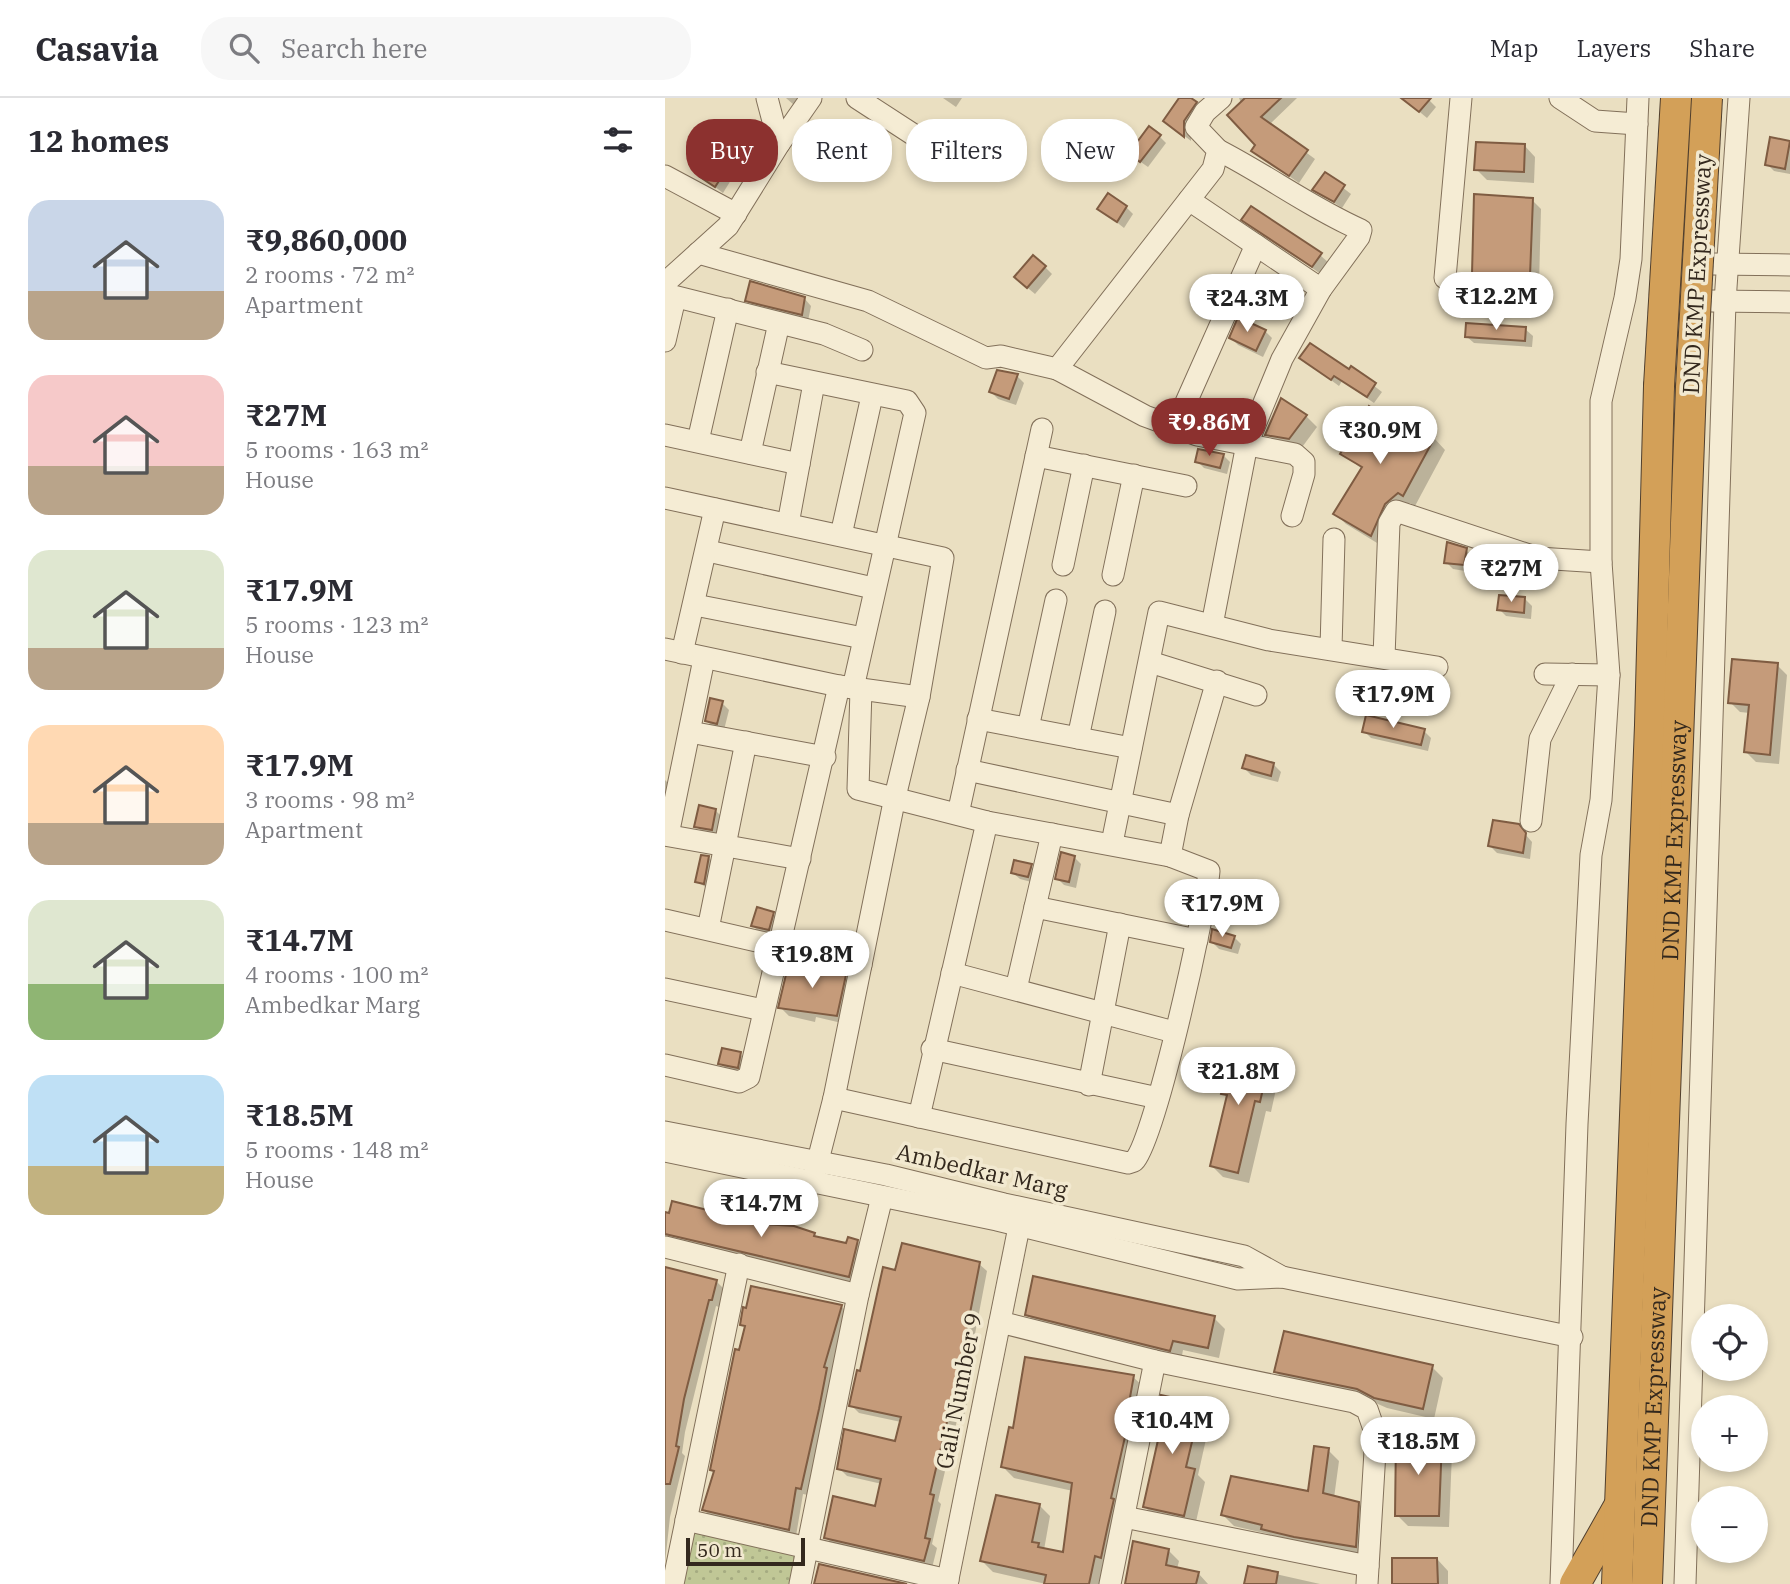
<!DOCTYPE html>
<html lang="en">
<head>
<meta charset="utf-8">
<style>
	body { margin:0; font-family:"IBM Plex Serif",serif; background:#f7f7f7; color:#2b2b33; height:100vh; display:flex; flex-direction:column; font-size:26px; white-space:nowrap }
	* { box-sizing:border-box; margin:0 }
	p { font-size:23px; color:#7c7c81 }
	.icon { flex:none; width:38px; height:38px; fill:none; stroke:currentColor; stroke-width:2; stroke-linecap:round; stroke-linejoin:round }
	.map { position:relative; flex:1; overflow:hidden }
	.sheet { display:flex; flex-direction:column; background:#fff; width:665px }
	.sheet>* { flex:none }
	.banner { position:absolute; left:21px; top:21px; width:665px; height:63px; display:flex; gap:14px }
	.buttons { position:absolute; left:1026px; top:1206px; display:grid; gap:14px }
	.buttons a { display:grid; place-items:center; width:77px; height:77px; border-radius:50%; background:#fff; box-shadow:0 4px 10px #0003; font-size:35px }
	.scale { position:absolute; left:21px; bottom:18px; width:119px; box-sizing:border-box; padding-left:7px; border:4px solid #33281d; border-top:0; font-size:19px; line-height:24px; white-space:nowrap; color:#33281d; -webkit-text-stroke:5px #f2e9d0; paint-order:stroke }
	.price { position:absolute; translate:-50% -60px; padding:0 16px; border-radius:24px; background:#fff; color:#222; font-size:23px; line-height:46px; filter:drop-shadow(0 2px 4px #0008) }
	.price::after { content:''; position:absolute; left:50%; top:42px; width:21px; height:16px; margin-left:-10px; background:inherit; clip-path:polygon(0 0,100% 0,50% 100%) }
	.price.on { background:#8c312f; color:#fff }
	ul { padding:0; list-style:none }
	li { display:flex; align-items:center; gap:21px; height:175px; padding:0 28px }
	li span { display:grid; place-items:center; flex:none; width:196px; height:140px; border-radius:21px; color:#555 }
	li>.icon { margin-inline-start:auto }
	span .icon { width:84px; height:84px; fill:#fffc; stroke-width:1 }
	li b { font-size:30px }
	h2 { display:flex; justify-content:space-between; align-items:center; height:84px; padding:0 28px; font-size:30px }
	.pill { padding:0 24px; border-radius:28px; background:#fff; box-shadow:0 4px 10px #0003; font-size:24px; line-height:63px }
	.pill.on { background:#8c312f; color:#fff }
	header { display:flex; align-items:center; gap:42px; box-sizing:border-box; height:98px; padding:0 35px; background:#fff; border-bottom:2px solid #e1e1e2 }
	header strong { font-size:33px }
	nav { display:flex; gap:38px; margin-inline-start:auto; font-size:24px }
	.search { width:490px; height:63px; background:#f7f7f7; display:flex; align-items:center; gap:18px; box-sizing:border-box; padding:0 24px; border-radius:28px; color:#7c7c81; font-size:26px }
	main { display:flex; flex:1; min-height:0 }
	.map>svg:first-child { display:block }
	.park { fill:url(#park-dots) }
	.shadow { fill:#0003 }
	.building { fill:#c59b7a; stroke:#7f5c42; stroke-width:2 }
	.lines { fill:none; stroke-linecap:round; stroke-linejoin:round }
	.minor-casing { stroke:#82705a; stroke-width:23 }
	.highway-casing { stroke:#503f2e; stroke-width:32 }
	.minor { stroke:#f5ecd4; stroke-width:21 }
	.highway { stroke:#d3a058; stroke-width:30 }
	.highway-bridge-casing { stroke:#503f2e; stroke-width:32; stroke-linecap:butt }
	.highway-bridge { stroke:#d3a058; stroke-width:30 }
	.labels { text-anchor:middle; stroke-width:7; stroke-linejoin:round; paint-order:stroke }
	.street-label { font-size:23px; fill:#33281d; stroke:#f2e9d0 }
</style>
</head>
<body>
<header>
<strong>Casavia</strong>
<div class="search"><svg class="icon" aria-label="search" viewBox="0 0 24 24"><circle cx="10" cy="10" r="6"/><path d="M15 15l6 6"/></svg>Search here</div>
<nav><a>Map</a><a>Layers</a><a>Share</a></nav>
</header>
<main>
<section class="sheet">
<h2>12 homes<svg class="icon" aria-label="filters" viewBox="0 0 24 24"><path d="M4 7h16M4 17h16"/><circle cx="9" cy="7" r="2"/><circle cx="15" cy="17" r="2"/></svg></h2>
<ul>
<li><span style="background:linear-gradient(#c9d6e8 65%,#b9a48a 0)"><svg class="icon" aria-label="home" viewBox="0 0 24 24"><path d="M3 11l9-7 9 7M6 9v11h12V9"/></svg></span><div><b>₹9,860,000</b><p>2 rooms · 72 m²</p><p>Apartment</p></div></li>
<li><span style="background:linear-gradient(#f6c9c9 65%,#b9a48a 0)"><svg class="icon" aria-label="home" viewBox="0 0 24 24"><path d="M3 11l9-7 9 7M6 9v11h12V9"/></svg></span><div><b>₹27M</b><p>5 rooms · 163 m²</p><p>House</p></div></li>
<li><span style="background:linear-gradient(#dfe7d0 70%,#b9a48a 0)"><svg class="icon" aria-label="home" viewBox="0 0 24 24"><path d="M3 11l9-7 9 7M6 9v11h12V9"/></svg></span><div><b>₹17.9M</b><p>5 rooms · 123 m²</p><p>House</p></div></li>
<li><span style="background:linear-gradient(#ffd9b3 70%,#b9a48a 0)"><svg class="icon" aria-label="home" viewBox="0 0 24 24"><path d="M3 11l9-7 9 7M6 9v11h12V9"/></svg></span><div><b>₹17.9M</b><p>3 rooms · 98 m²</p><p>Apartment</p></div></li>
<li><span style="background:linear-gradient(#dfe7d0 60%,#8fb573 0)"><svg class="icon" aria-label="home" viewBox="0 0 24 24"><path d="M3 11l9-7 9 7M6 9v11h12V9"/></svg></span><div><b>₹14.7M</b><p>4 rooms · 100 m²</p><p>Ambedkar Marg</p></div></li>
<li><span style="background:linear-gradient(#bfe0f5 65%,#c2b280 0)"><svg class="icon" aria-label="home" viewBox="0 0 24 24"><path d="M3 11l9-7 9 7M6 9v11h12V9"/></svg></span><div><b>₹18.5M</b><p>5 rooms · 148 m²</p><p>House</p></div></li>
</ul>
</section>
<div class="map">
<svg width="1125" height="1486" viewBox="0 0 1125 1486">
	<defs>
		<pattern id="park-dots" width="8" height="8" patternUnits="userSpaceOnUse" patternTransform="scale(1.75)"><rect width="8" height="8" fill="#c0c796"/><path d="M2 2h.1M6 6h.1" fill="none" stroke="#a5ab81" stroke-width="1.8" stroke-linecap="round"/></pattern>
	</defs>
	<rect width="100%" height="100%" fill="#eadfc1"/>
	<!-- park -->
	<path class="park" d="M28 1434 132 1456 125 1486H17Z"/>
	<!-- shadow -->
	<g class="shadow">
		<path d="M121 0H149L137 14Z"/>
		<path d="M278 0H297L291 9Z"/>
		<path d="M516 0H523L538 12 526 31V43L500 23Z"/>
		<path d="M574 0H632L604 27 650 61 634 85 588 53 592 47Z"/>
		<path d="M738 0H762L771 9 762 20Z"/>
		<path d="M494 38 501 45 483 69 473 62Z"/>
		<path d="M1107 41 1125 45V76L1109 73 1102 66Z"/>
		<path d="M859 47 870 59 869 85 822 82 811 71Z"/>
		<path d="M67 62 74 69 58 95 37 79Z"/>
		<path d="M660 76 686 96 677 110 650 92Z"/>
		<path d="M867 102 876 111 874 186 818 184 809 175Z"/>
		<path d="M461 109 468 116 459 130 435 111Z"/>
		<path d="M579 121 655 157 665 166 657 177Z"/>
		<path d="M380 169 387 176 370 196 358 186Z"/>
		<path d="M139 200 146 208 143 223 89 209 82 202Z"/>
		<path d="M860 231 868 238 867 249 809 245 801 238Z"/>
		<path d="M600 233 607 240 598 259 573 247 566 240Z"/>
		<path d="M636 260 684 274 686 270 717 294 709 305 677 283 674 288Z"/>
		<path d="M352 278 359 285 351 307 333 301 326 294Z"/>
		<path d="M641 318 652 329 635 352 613 347 602 336Z"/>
		<path d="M735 322 769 340 780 352 750 408 745 405 730 418 717 448 681 426 670 415 697 371 677 355 732 328Z"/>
		<path d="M558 357 565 364 562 376 539 370 532 363Z"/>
		<path d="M801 452 808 459 806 474 788 471 781 464Z"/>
		<path d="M860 501 867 508 866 521 841 518 834 511Z"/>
		<path d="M1112 567 1122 577 1114 666 1091 664 1081 654 1085 615 1075 614 1065 604Z"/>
		<path d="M57 605 64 612 59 632 49 630 42 623Z"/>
		<path d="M699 633H759L766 640 763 653 706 640Z"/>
		<path d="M609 667 616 674 613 684 586 677 579 670Z"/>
		<path d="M0 682 7 689 5 700 0 699Z"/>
		<path d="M51 713 58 720 54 738 38 735 31 728Z"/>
		<path d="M860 736 867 744 865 761 832 755 825 748Z"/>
		<path d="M409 759 416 766 411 790 399 787 392 780Z"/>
		<path d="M44 760 51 767 46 792 32 784Z"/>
		<path d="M366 768 373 775 370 785 355 781 347 774Z"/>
		<path d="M108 815 115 823 111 839 95 835 88 828Z"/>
		<path d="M569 839 576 846 573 856 554 851 547 844Z"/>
		<path d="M187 844 194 851 193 857 171 852 163 845Z"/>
		<path d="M180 879 189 887 181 926 151 919 150 924 124 918 115 909Z"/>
		<path d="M75 956 82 963 79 976 62 972 55 965Z"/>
		<path d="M604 962 615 973 606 1014 601 1013 584 1085 558 1079 547 1068 563 1000 558 995Z"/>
		<path d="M0 1116 149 1136 153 1141 182 1148 192 1143 199 1150 191 1186 0 1146Z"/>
		<path d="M314 1166 322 1173 306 1257 311 1262 299 1319 293 1318 273 1403 276 1406 267 1446 272 1450 267 1470 169 1447 161 1440 212 1410 217 1386 182 1378 174 1370 232 1345 236 1324 194 1315 186 1307 232 1174Z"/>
		<path d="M14 1174 52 1184 59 1191 54 1209 51 1208 20 1334 17 1355 20 1358 5 1419 0 1465V1191Z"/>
		<path d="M176 1208 183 1215 166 1276 168 1278 143 1397 138 1396 131 1438 46 1419 39 1412 50 1375 47 1371 81 1230 77 1226Z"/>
		<path d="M362 1216 549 1220 560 1231 554 1260 518 1252 516 1263 373 1227Z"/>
		<path d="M767 1269 778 1280 769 1321 722 1310 704 1302 622 1285 611 1274Z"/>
		<path d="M468 1279 480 1290 437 1486H381L328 1474 317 1463 374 1407 385 1418 379 1452 400 1456 408 1393 349 1380 338 1369Z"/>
		<path d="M535 1308 546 1319 533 1377 540 1384 530 1428 491 1420 480 1409 494 1345 490 1340Z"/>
		<path d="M776 1343 787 1355 784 1429 743 1428 732 1417Z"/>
		<path d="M663 1352 674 1363 669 1400 693 1405 704 1416 701 1459 608 1441 603 1436 569 1428 558 1417 644 1395Z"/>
		<path d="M503 1452 514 1463 512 1471 533 1475 543 1486H462Z"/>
		<path d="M772 1461 783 1473V1486H729Z"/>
		<path d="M584 1470 655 1486H581Z"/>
	</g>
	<!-- building -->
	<g class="building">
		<path d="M514 0H526L532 4 519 23V39L498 23Z"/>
		<path d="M580 0H616L596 19 643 52 624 78 586 53 590 47 562 17Z"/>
		<path d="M736 0H766L754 14Z"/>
		<path d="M484 28 496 37 475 64 464 55Z"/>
		<path d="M1105 39 1125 43 1120 71 1100 67Z"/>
		<path d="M811 44 860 46 859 74 809 72Z"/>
		<path d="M53 51 68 61 50 89 35 79Z"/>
		<path d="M660 74 680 87 669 104 647 92Z"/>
		<path d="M443 95 462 108 452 124 432 111Z"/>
		<path d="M809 96 868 100 865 178 807 176Z"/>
		<path d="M586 108 657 155 647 169 576 122Z"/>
		<path d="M368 157 381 168 362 190 349 179Z"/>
		<path d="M85 183 140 199 137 217 80 203Z"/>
		<path d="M573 219 601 232 591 253 564 240Z"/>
		<path d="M801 225 861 229 860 243 800 239Z"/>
		<path d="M645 245 684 271 686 268 711 285 702 299 669 278 666 282 634 260Z"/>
		<path d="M332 272 353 276 344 301 324 294Z"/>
		<path d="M616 300 642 317 624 341 600 337Z"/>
		<path d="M704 308 731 325 735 319 770 339 738 398 733 395 720 406 706 438 668 416 697 369 675 356Z"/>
		<path d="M533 351 559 356 555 370 530 364Z"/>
		<path d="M782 444 802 450 799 467 779 465Z"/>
		<path d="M834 497 860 499 859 515 832 512Z"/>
		<path d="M1067 561 1113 565 1105 657 1079 654 1084 607 1063 605Z"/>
		<path d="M45 600 58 603 52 626 40 623Z"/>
		<path d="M701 617 760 631 756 647 697 634Z"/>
		<path d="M581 657 609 665 606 678 577 670Z"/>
		<path d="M34 707 51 711 47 732 29 729Z"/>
		<path d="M828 722 854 726 861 735 858 755 823 748Z"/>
		<path d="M396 754 410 758 404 784 390 781Z"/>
		<path d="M36 757 44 758 39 786 30 784Z"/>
		<path d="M349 762 367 766 363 779 346 775Z"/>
		<path d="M92 809 109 814 104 832 86 828Z"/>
		<path d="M547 831 570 838 566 850 545 844Z"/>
		<path d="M164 836 188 842 186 851 162 846Z"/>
		<path d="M124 864 181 877 172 918 113 910Z"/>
		<path d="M57 950 76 954 73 970 53 966Z"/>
		<path d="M565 952 605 960 595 1004 590 1003 573 1075 545 1068 562 997 556 996Z"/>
		<path d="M7 1103 97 1126 129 1128 150 1135 149 1138 181 1145 183 1139 193 1142 184 1179 0 1136V1114L4 1115Z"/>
		<path d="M237 1145 315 1164 298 1251 304 1252 296 1293 291 1313 285 1311 265 1396 269 1397 260 1440 265 1441 259 1463 159 1440 168 1398 210 1408 216 1381 172 1371 179 1331 230 1343 236 1319 184 1308 192 1272 195 1273 218 1169 230 1172Z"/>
		<path d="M0 1169 52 1182 47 1202H44L19 1301 11 1348 14 1349 5 1386H0Z"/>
		<path d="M368 1178 550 1218 543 1250 508 1243 505 1253 360 1217Z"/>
		<path d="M86 1188 177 1207 159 1269 162 1270 154 1311 136 1391 131 1390 124 1432 37 1412 49 1373 45 1372 70 1251 74 1252 80 1228 75 1227 78 1209 81 1210Z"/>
		<path d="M619 1233 768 1267 758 1311 709 1300 692 1291 609 1274Z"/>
		<path d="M360 1259 469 1277 462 1316 465 1317 446 1400 449 1401 443 1427 436 1460 430 1458 424 1486H379L381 1477 315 1463 331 1397 375 1406 367 1444 374 1445 373 1449 398 1454 407 1385 336 1369 344 1329 348 1330Z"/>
		<path d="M496 1297 536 1306 521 1369 530 1371 519 1418 478 1409 493 1342 488 1341Z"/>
		<path d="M731 1339 777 1342 774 1418H730Z"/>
		<path d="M649 1348 664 1350 658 1395 694 1404 691 1449 629 1439 596 1431 597 1427 556 1417 566 1378 643 1393Z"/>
		<path d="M468 1443 504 1451 501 1467 534 1474 531 1486H460Z"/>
		<path d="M727 1460H772L773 1486H727Z"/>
		<path d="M154 1466 242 1486H149Z"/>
		<path d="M583 1468 613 1474 611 1486H579Z"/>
	</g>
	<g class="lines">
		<defs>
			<g id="minor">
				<path d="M102 0 114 46"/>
				<path d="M192 0 252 39"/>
				<path d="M895 0 930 23 972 26"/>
				<path d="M0 78 71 116"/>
				<path d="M524 102 656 191"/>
				<path d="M33 155 203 203 321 260 336 258 392 271 548 71 553 52 531 29 540 14 556 0"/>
				<path d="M1048 166 1125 167"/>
				<path d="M780 180 796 0"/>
				<path d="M0 185 63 128 114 46 146 0"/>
				<path d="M0 196 159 236 197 252"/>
				<path d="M1047 203 1125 204"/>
				<path d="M0 243 10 200"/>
				<path d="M392 271 480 318 532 337 630 356 639 364V376L627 418"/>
				<path d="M102 274 242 303 250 315 188 590"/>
				<path d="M510 329 591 147"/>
				<path d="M0 337 134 366"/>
				<path d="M33 343 63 211"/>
				<path d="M85 355 114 225"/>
				<path d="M371 358 521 388"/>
				<path d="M0 400 278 460 254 599 230 699 169 1000 148 1082"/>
				<path d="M123 426 149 285"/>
				<path d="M176 437 207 298"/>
				<path d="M43 453 208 490"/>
				<path d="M398 467 419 367"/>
				<path d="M448 477 469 377"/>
				<path d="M30 507 198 540"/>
				<path d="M547 527 582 346 617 261 656 191 694 139 696 132C646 110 602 77 553 52"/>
				<path d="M666 550 669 441"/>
				<path d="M0 551 174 588 254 599"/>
				<path d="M17 555 50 411"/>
				<path d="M719 559 724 425 731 413 873 460 936 464"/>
				<path d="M485 564 591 597"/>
				<path d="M880 576 944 577"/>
				<path d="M313 621 466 650"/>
				<path d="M363 630 391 502"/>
				<path d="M25 634 160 659"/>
				<path d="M413 640 440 513"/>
				<path d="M302 672 513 717"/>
				<path d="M293 716 377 331"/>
				<path d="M866 723 875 641 907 576"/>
				<path d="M0 737 135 761"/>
				<path d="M3 737 39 561"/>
				<path d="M447 745 494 514 604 542 772 569"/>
				<path d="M505 758 513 717 552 583"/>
				<path d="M370 809 532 842"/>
				<path d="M0 822 196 867"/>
				<path d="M43 831 81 644"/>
				<path d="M287 875 509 934"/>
				<path d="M0 891 98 912"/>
				<path d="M351 891 387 736"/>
				<path d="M267 951 493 1000"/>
				<path d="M0 967 74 984 84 979 174 588"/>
				<path d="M424 987 455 826"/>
				<path d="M169 1000 463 1065 469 1063C490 1043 541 811 544 773L505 758 322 724 193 691 196 591"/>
				<path d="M254 1019 322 724"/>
				<path d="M0 1034 221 1077 339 1106 579 1158 617 1179"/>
				<path d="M0 1053 332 1122 573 1181 617 1179 907 1239"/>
				<path d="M0 1149 193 1197"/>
				<path d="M335 1224 490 1263 689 1304 702 1311 711 1337 702 1486"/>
				<path d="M459 1419 703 1468"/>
				<path d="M21 1422 283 1482"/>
				<path d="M8 1486 74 1166"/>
				<path d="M135 1486 193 1197 217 1099"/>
				<path d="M282 1486 357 1114"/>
				<path d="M445 1486 490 1263"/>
				<path d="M896 1486 912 1026 926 757 936 702 944 577 936 464V303L960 200 966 161 973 0"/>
				<path d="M1020 1486 1060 204 1074 0"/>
			</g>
			<g id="highway">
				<path d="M910 1486 953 1410"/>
				<path d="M952 1486 985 627 994 288"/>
				<path id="s1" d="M982 1486 1026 289"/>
			</g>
		</defs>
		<!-- minor casing -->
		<use href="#minor" class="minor-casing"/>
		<!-- highway casing -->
		<use href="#highway" class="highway-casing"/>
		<!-- minor -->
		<use href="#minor" class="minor"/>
		<!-- highway -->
		<use href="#highway" class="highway"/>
		<defs>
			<g id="highway-bridge">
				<path d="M994 288 1011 0"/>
				<path d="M1026 289 1042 0"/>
			</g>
		</defs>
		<!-- highway-bridge casing -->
		<use href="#highway-bridge" class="highway-bridge-casing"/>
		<!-- highway-bridge -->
		<use href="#highway-bridge" class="highway-bridge"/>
	</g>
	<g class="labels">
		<!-- street labels -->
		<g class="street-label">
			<text transform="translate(1032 176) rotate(-87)" y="8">DND KMP Expressway</text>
			<text dy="8" stroke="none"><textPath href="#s1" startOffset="744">DND KMP Expressway</textPath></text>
			<text transform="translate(317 1073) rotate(13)" y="8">Ambedkar Marg</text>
			<text transform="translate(294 1293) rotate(-79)" y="8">Gali Number 9</text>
			<text dy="8" stroke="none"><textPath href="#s1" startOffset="177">DND KMP Expressway</textPath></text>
		</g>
	</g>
</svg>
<div class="buttons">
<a><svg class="icon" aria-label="locate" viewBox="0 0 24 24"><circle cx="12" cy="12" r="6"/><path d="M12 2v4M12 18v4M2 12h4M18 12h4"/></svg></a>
<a>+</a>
<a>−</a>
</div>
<div class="scale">50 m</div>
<b class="price" style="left:831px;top:234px">₹12.2M</b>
<b class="price" style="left:582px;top:236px">₹24.3M</b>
<b class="price on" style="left:544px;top:360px">₹9.86M</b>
<b class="price" style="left:715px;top:368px">₹30.9M</b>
<b class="price" style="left:846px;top:506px">₹27M</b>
<b class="price" style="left:728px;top:632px">₹17.9M</b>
<b class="price" style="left:557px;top:841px">₹17.9M</b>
<b class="price" style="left:147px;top:892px">₹19.8M</b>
<b class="price" style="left:573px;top:1009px">₹21.8M</b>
<b class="price" style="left:96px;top:1141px">₹14.7M</b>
<b class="price" style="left:507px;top:1358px">₹10.4M</b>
<b class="price" style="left:753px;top:1379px">₹18.5M</b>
<div class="banner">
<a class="pill on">Buy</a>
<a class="pill">Rent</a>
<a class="pill">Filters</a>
<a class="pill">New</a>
</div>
</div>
</main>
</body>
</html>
